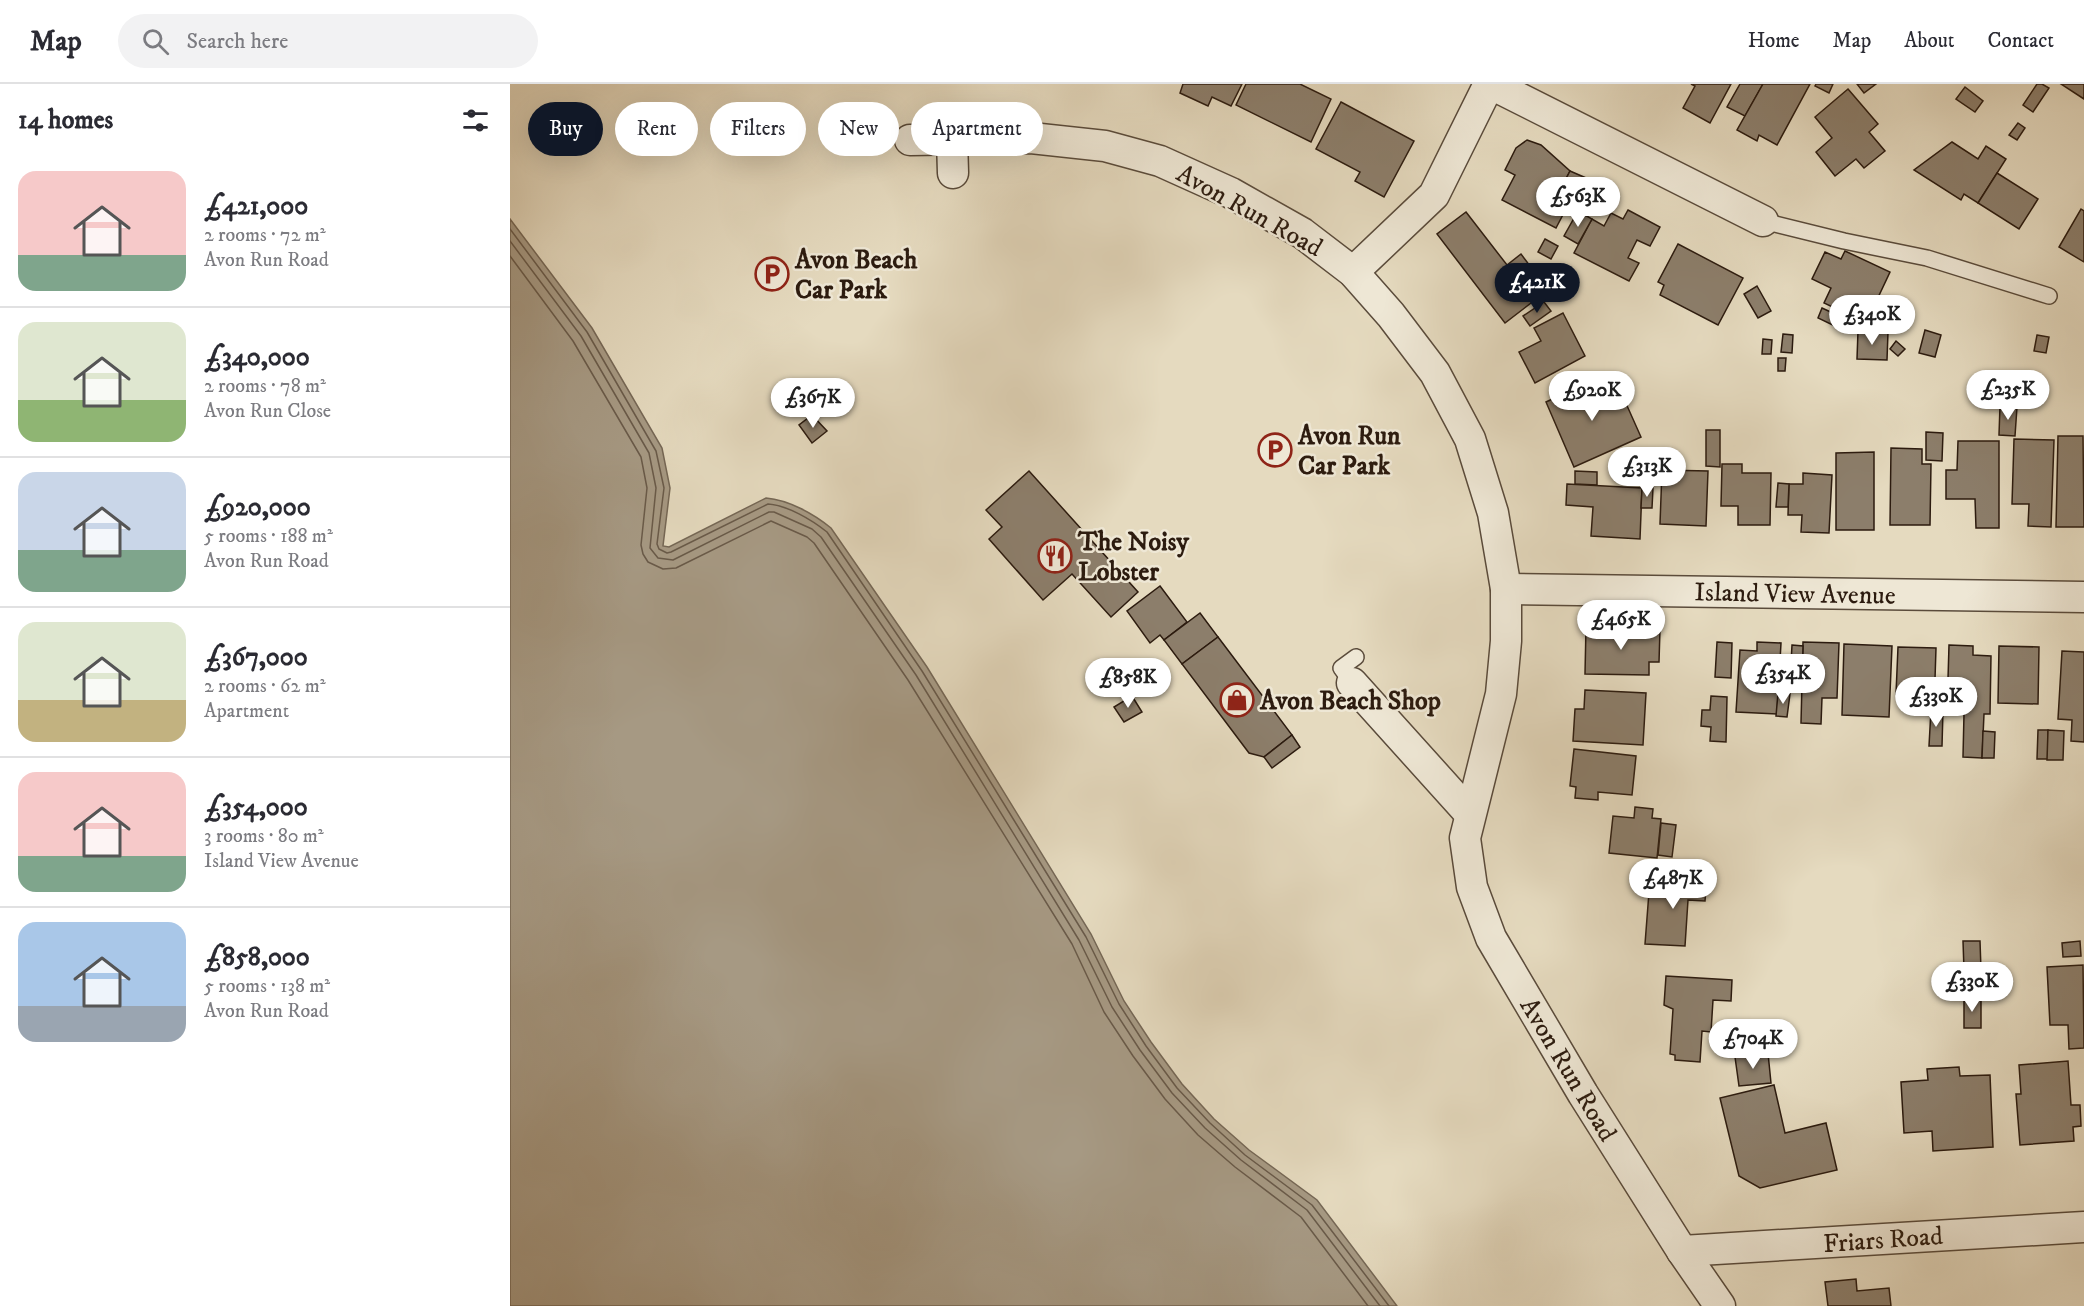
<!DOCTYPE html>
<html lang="en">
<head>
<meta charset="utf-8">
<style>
	body { margin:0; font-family:"IM FELL DW Pica",serif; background:#f2f2f3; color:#2b2b33; height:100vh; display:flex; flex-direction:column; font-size:22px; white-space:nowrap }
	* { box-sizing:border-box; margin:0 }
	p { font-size:20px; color:#7c7c81 }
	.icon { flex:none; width:33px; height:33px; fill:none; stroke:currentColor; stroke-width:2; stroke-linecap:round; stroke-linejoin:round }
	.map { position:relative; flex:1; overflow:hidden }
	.drawer { display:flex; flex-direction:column; background:#fff; width:510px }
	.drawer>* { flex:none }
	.hud { position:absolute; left:18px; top:18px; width:570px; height:54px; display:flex; gap:12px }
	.price { position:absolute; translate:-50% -51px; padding:0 14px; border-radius:21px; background:#fff; color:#222; font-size:20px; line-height:39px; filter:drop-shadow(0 2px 3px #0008) }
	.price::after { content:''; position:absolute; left:50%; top:36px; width:18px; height:14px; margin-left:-9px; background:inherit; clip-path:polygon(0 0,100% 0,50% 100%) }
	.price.selected { background:#111827; color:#fff }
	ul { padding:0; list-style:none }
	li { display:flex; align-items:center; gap:18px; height:150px; padding:0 18px }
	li+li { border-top:2px solid #e1e1e2 }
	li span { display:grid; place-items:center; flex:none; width:168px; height:120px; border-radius:18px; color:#555 }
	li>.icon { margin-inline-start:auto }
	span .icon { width:72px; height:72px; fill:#fffc; stroke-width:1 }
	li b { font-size:26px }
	h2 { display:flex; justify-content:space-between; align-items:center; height:72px; padding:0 18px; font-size:26px }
	.pill { padding:0 21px; border-radius:27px; background:#fff; box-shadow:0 6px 24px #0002; font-size:21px; line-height:54px }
	.pill.selected { background:#111827; color:#fff }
	header { display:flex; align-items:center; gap:36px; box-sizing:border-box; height:84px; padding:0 30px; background:#fff; border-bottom:2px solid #e1e1e2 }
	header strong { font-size:28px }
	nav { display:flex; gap:33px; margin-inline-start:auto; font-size:21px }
	.search { width:420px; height:54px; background:#f2f2f3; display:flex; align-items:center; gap:15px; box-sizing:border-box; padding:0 21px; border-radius:33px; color:#7c7c81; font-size:22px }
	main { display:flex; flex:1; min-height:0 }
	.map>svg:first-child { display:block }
	.water { fill:#a69983; stroke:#756755; stroke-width:1.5 }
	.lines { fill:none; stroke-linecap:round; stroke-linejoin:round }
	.shore { stroke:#695a49; stroke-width:1.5 }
	.building { fill:#8c7e6b; stroke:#2c1b0f; stroke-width:1.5 }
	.lane-casing { stroke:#5a4b3b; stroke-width:18 }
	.street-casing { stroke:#5a4b3b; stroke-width:33 }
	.lane { stroke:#eee7d5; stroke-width:15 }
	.street { stroke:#eee7d5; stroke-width:30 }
	.labels { text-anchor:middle; stroke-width:5; stroke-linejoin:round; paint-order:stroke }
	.street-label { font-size:26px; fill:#2c1b0f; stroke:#eee7d5 }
	.poi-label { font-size:26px; font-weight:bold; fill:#2c1b0f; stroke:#eee7d5; text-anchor:start }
</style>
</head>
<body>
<header>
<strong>Map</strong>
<div class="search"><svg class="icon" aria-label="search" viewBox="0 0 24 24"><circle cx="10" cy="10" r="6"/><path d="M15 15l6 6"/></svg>Search here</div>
<nav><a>Home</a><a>Map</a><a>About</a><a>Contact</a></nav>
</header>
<main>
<section class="drawer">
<h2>14 homes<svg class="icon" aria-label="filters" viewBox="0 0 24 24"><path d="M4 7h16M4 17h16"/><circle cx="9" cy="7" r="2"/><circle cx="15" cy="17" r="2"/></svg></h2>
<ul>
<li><span style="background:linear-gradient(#f6c9c9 70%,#7fa58c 0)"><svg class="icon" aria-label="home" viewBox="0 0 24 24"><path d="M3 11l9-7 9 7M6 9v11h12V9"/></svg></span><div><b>£421,000</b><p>2 rooms · 72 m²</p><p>Avon Run Road</p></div></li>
<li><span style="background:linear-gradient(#dfe7d0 65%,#8fb573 0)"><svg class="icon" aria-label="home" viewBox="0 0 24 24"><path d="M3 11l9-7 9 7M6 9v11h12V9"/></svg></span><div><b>£340,000</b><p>2 rooms · 78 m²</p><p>Avon Run Close</p></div></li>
<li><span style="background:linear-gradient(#c9d6e8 65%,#7fa58c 0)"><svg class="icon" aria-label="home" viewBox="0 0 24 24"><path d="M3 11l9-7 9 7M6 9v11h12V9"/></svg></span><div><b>£920,000</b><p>5 rooms · 188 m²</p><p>Avon Run Road</p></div></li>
<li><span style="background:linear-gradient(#dfe7d0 65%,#c2b280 0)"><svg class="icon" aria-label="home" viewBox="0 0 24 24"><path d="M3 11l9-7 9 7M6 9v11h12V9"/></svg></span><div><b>£367,000</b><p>2 rooms · 62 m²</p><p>Apartment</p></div></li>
<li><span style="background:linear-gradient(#f6c9c9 70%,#7fa58c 0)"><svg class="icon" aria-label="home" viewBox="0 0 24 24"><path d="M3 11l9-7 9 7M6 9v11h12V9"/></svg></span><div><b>£354,000</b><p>3 rooms · 80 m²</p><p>Island View Avenue</p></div></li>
<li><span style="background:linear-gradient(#a9c7e8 70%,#9aa5b1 0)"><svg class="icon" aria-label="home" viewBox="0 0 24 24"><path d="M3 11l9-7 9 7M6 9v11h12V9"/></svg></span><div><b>£858,000</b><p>5 rooms · 138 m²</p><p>Avon Run Road</p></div></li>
</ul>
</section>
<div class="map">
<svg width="1574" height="1222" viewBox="0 0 1574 1222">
	<rect width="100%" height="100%" fill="#e5dabf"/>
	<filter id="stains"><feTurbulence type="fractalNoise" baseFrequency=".00333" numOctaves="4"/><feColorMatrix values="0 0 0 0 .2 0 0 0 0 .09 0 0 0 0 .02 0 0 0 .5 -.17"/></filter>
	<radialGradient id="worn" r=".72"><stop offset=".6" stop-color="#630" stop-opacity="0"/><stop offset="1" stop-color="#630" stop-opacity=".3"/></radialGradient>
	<!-- water -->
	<path class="water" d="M0 135 82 244 152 364 160 404 153 462 159 463 256 414C279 416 304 430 321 444L417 583 581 850 614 917 641 958 672 1000 704 1035 739 1066 807 1116 887 1222H0Z"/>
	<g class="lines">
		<!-- shore -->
		<g class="shore">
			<path d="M0 145 77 248 146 367 154 404 147 460 149 465 157 469 161 468 258 420C277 421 302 436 317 448L412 587 576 853 609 920 636 962 667 1004 700 1039 735 1071 802 1121 879 1222"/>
			<path d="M0 157 71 252 139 369 146 404 140 464 148 474 163 476 259 428H264L302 445 311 453 406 591 569 856 602 923 630 966 662 1009 695 1044 731 1076 797 1126 870 1222"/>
			<path d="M0 172 63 257 131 373 137 404 131 461 133 470 138 478 153 485 166 484 261 437 297 453 304 459 398 596 562 860 594 928 623 972 655 1015 688 1051 725 1083 791 1133 858 1222"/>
		</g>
	</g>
	<!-- building -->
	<g class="building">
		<path d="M673 0H732L721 22 702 13 698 22 670 9Z"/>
		<path d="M736 0H790L821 15 801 58 726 21Z"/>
		<path d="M1181 0H1221L1200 39 1173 24 1185 2Z"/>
		<path d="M1230 0H1253L1235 32 1217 23Z"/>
		<path d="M1253 0H1300L1267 61 1249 51 1247 57 1227 46Z"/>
		<path d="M1306 0H1323L1319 9 1305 2Z"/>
		<path d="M1347 0H1366L1354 9Z"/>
		<path d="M1527 0H1532L1539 4 1523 28 1513 21Z"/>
		<path d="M1551 0H1574V15Z"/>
		<path d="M1455 3 1473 17 1465 28 1446 15Z"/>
		<path d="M1338 5 1368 40 1359 48 1375 67 1354 84 1346 75 1325 92 1306 68 1322 54 1305 33Z"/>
		<path d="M831 18 904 57 874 113 845 97 850 88 806 65Z"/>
		<path d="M1508 39 1515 44 1507 56 1499 51Z"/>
		<path d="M1017 56 1031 61 1060 87 1046 114 1058 121 1046 144 992 116 1005 91 995 86 1006 64Z"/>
		<path d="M1442 58 1468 75 1476 62 1496 75 1468 119 1454 110 1451 116 1404 86Z"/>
		<path d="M1060 87 1083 97 1070 125 1046 114Z"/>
		<path d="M1487 89 1528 115 1509 145 1468 119Z"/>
		<path d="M1571 125 1574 127V178L1549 163Z"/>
		<path d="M1118 126 1150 143 1140 162 1127 156 1118 174 1129 179 1119 197 1064 169 1082 135 1094 142 1101 129 1113 135Z"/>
		<path d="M1068 127 1082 135 1068 160 1054 152Z"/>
		<path d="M956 128 997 181 1011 170 1038 206 995 239 927 150Z"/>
		<path d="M1035 155 1048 162 1041 175 1028 168Z"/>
		<path d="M1168 160 1233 194 1208 241 1150 211 1154 201 1148 198Z"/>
		<path d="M1335 167 1380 188 1356 239 1314 219 1321 204 1302 195 1315 168 1331 175Z"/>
		<path d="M1247 202 1261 227 1248 234 1234 210Z"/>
		<path d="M1034 218 1041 227 1020 242 1013 232Z"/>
		<path d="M1312 224 1336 235 1331 245 1308 234Z"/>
		<path d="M1053 229 1075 272 1025 299 1009 268 1031 257 1024 244Z"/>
		<path d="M1415 246 1431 251 1425 273 1409 269Z"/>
		<path d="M1348 247 1378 248 1377 276 1347 275Z"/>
		<path d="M1273 250 1283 251 1282 269 1271 268Z"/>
		<path d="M1527 251 1539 253 1536 269 1524 267Z"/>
		<path d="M1253 255 1262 256 1261 270H1252Z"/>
		<path d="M1386 257 1395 265 1388 272 1380 265Z"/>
		<path d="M1268 274H1276L1275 287H1268Z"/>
		<path d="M1086 295 1094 314 1110 306 1131 353 1064 383 1036 318Z"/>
		<path d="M1490 322 1507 323 1505 352 1489 351Z"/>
		<path d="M302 331 317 347 302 359 289 341Z"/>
		<path d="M1196 346H1210V383L1196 382Z"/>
		<path d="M1416 348 1433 349 1432 377 1416 376Z"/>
		<path d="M1548 352H1573L1574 443H1546Z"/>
		<path d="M1504 355 1544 356 1541 443 1518 442 1519 420H1502Z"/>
		<path d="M1448 357H1489V444H1466L1465 415H1436V386H1447Z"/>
		<path d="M1381 364 1412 365V380H1421L1420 441H1380Z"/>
		<path d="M1364 368V446H1326V369Z"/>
		<path d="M1212 380H1232V389H1261L1260 441H1228V422H1211Z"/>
		<path d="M1152 386 1198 387 1196 442 1150 440Z"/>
		<path d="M519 387 628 508 601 533 562 490 533 516 479 455 492 443 476 426Z"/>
		<path d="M1065 387 1087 388V401L1065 400Z"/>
		<path d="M1293 389 1322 391 1319 449 1291 448 1292 431H1278L1279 400H1293Z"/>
		<path d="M1268 399 1279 400 1278 423H1266Z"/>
		<path d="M1057 400 1132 404 1130 455 1081 452 1083 423 1056 421Z"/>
		<path d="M1132 404H1143L1142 424H1131Z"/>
		<path d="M650 502 677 538 654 556 650 551 640 559 617 527Z"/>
		<path d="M690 529 708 553 672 580 654 556Z"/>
		<path d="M1076 543 1150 545 1149 578H1139V591L1075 590Z"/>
		<path d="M708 553 782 651 754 673 739 669 672 580Z"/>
		<path d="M1207 558 1222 559 1221 594 1205 593Z"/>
		<path d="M1247 558 1271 559 1267 630 1226 628 1230 566 1247 567Z"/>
		<path d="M1293 558 1329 559 1327 614H1312L1311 640 1291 639Z"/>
		<path d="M1334 560 1382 562 1379 633 1332 631Z"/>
		<path d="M1282 561 1293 562 1292 599 1280 598Z"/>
		<path d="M1439 561 1463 562V571L1481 572 1480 630H1474L1472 674 1453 673 1454 630 1437 629Z"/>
		<path d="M1489 562 1529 563 1528 620 1488 619Z"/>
		<path d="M1388 563 1426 564 1424 626 1392 625 1393 610H1386Z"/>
		<path d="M1552 567 1574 568V658L1561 657 1562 636 1548 635Z"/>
		<path d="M1075 606 1136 609 1133 661 1063 657 1065 625H1074Z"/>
		<path d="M1268 609 1280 610 1277 633 1266 632Z"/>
		<path d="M622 612 632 628 614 638 604 623Z"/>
		<path d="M1201 612 1217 613 1216 658 1200 657 1201 643 1191 642 1192 626H1200Z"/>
		<path d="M1421 626H1433L1432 662H1419Z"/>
		<path d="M1528 646H1538V675H1527Z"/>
		<path d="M1538 646 1554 647 1553 676H1537Z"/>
		<path d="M1473 647 1485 648 1484 674H1472Z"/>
		<path d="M782 651 790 663 762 684 754 673Z"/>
		<path d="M1064 665 1126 672 1122 711 1088 708V716L1065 714 1066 703 1060 702Z"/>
		<path d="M1125 723 1143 725 1142 734 1151 735 1147 774 1099 769 1103 732 1124 734Z"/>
		<path d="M1151 739 1166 741 1162 773 1148 771Z"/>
		<path d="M1159 790 1197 792 1195 817 1178 816 1175 862 1135 860 1139 808 1157 810Z"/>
		<path d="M1453 857H1470L1471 886H1454Z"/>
		<path d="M1570 857 1571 872 1553 873 1552 859Z"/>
		<path d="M1573 881 1574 964 1559 965 1558 941H1540L1537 883Z"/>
		<path d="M1156 892 1222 896 1221 917 1203 916 1201 948 1192 947 1190 978 1165 976V971L1160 970 1163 925 1154 921Z"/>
		<rect x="1454" y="914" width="17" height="30"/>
		<path d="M1258 969 1261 999 1229 1002 1225 973Z"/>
		<path d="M1558 977 1561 1021H1570L1571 1042 1563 1043 1564 1057 1510 1061 1506 1010H1511L1509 981Z"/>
		<path d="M1449 983 1450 992 1480 991 1483 1063 1423 1067 1422 1047 1394 1049 1391 998 1418 996 1417 985Z"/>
		<path d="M1264 1001 1275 1049 1316 1039 1327 1086 1250 1104 1229 1092 1210 1014Z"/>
		<path d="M1346 1195 1347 1207 1379 1204 1381 1222H1318L1315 1198Z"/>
	</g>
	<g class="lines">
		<defs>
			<g id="lane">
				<path d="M1253 137 1334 157 1417 174 1539 212"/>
				<path d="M842 599 831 584 846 573"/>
			</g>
			<g id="street">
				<path d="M981 0 1253 137"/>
				<path d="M442 55 443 89"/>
				<path d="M400 56 521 54 595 62 650 77 721 109 792 149 843 188 881 231 925 289 960 355 983 429 996 505V557L991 610 955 754 962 803 981 854 1073 1010 1172 1167 1210 1222"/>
				<path d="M843 188 924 111 979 0"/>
				<path d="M996 505 1574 513"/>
				<path d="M842 599 960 730"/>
				<path d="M1172 1167 1574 1143"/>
			</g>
		</defs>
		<!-- lane casing -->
		<use href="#lane" class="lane-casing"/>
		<!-- street casing -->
		<use href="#street" class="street-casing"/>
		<!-- lane -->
		<use href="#lane" class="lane"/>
		<!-- street -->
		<use href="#street" class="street"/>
	</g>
	<!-- icons -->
	<defs>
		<symbol id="parking-ring" viewBox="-11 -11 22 22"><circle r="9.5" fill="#eee7d5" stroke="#8f2418" stroke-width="1.5"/><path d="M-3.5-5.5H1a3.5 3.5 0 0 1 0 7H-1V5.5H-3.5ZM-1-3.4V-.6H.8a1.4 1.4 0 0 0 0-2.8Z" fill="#8f2418"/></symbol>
		<symbol id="restaurant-ring" viewBox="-11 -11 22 22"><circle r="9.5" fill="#eee7d5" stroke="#8f2418" stroke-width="1.5"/><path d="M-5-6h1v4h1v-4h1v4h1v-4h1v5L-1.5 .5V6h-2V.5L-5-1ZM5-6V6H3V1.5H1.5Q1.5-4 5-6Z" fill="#8f2418"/></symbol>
		<symbol id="shop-ring" viewBox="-11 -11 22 22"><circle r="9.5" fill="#eee7d5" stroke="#8f2418" stroke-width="1.5"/><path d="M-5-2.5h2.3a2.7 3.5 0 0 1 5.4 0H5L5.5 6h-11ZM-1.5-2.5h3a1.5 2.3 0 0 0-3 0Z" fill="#8f2418"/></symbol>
	</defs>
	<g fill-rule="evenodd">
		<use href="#parking-ring" x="243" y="171" width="38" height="38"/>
		<use href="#parking-ring" x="746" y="347" width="38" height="38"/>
		<use href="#restaurant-ring" x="526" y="453" width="38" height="38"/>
		<use href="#shop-ring" x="708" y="597" width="38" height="38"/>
	</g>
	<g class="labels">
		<!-- street labels -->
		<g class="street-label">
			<text transform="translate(740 126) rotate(29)" y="9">Avon Run Road</text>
			<text transform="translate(1285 509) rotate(1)" y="9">Island View Avenue</text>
			<text transform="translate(1059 985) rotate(59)" y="9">Avon Run Road</text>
			<text transform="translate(1373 1155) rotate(-4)" y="9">Friars Road</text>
		</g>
		<!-- poi labels -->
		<g class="poi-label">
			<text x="285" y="184">Avon Beach<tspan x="285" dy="30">Car Park</tspan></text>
			<text x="788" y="360">Avon Run<tspan x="788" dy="30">Car Park</tspan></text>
			<text x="568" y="466">The Noisy<tspan x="568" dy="30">Lobster</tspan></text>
			<text x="750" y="625">Avon Beach Shop</text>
		</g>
	</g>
	<rect width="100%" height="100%" filter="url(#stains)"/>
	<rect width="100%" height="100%" fill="url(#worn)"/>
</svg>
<b class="price" style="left:1068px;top:144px">£563K</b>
<b class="price selected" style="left:1027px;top:230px">£421K</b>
<b class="price" style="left:1362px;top:262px">£340K</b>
<b class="price" style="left:1498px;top:337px">£235K</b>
<b class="price" style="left:1082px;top:338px">£920K</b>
<b class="price" style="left:303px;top:345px">£367K</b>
<b class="price" style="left:1137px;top:414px">£313K</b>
<b class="price" style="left:1111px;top:567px">£465K</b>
<b class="price" style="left:1273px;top:621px">£354K</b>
<b class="price" style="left:618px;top:625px">£858K</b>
<b class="price" style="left:1426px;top:644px">£330K</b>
<b class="price" style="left:1163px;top:826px">£487K</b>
<b class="price" style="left:1462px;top:929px">£330K</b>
<b class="price" style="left:1243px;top:986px">£704K</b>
<div class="hud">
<a class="pill selected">Buy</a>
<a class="pill">Rent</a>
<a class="pill">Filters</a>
<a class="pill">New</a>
<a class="pill">Apartment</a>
</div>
</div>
</main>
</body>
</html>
